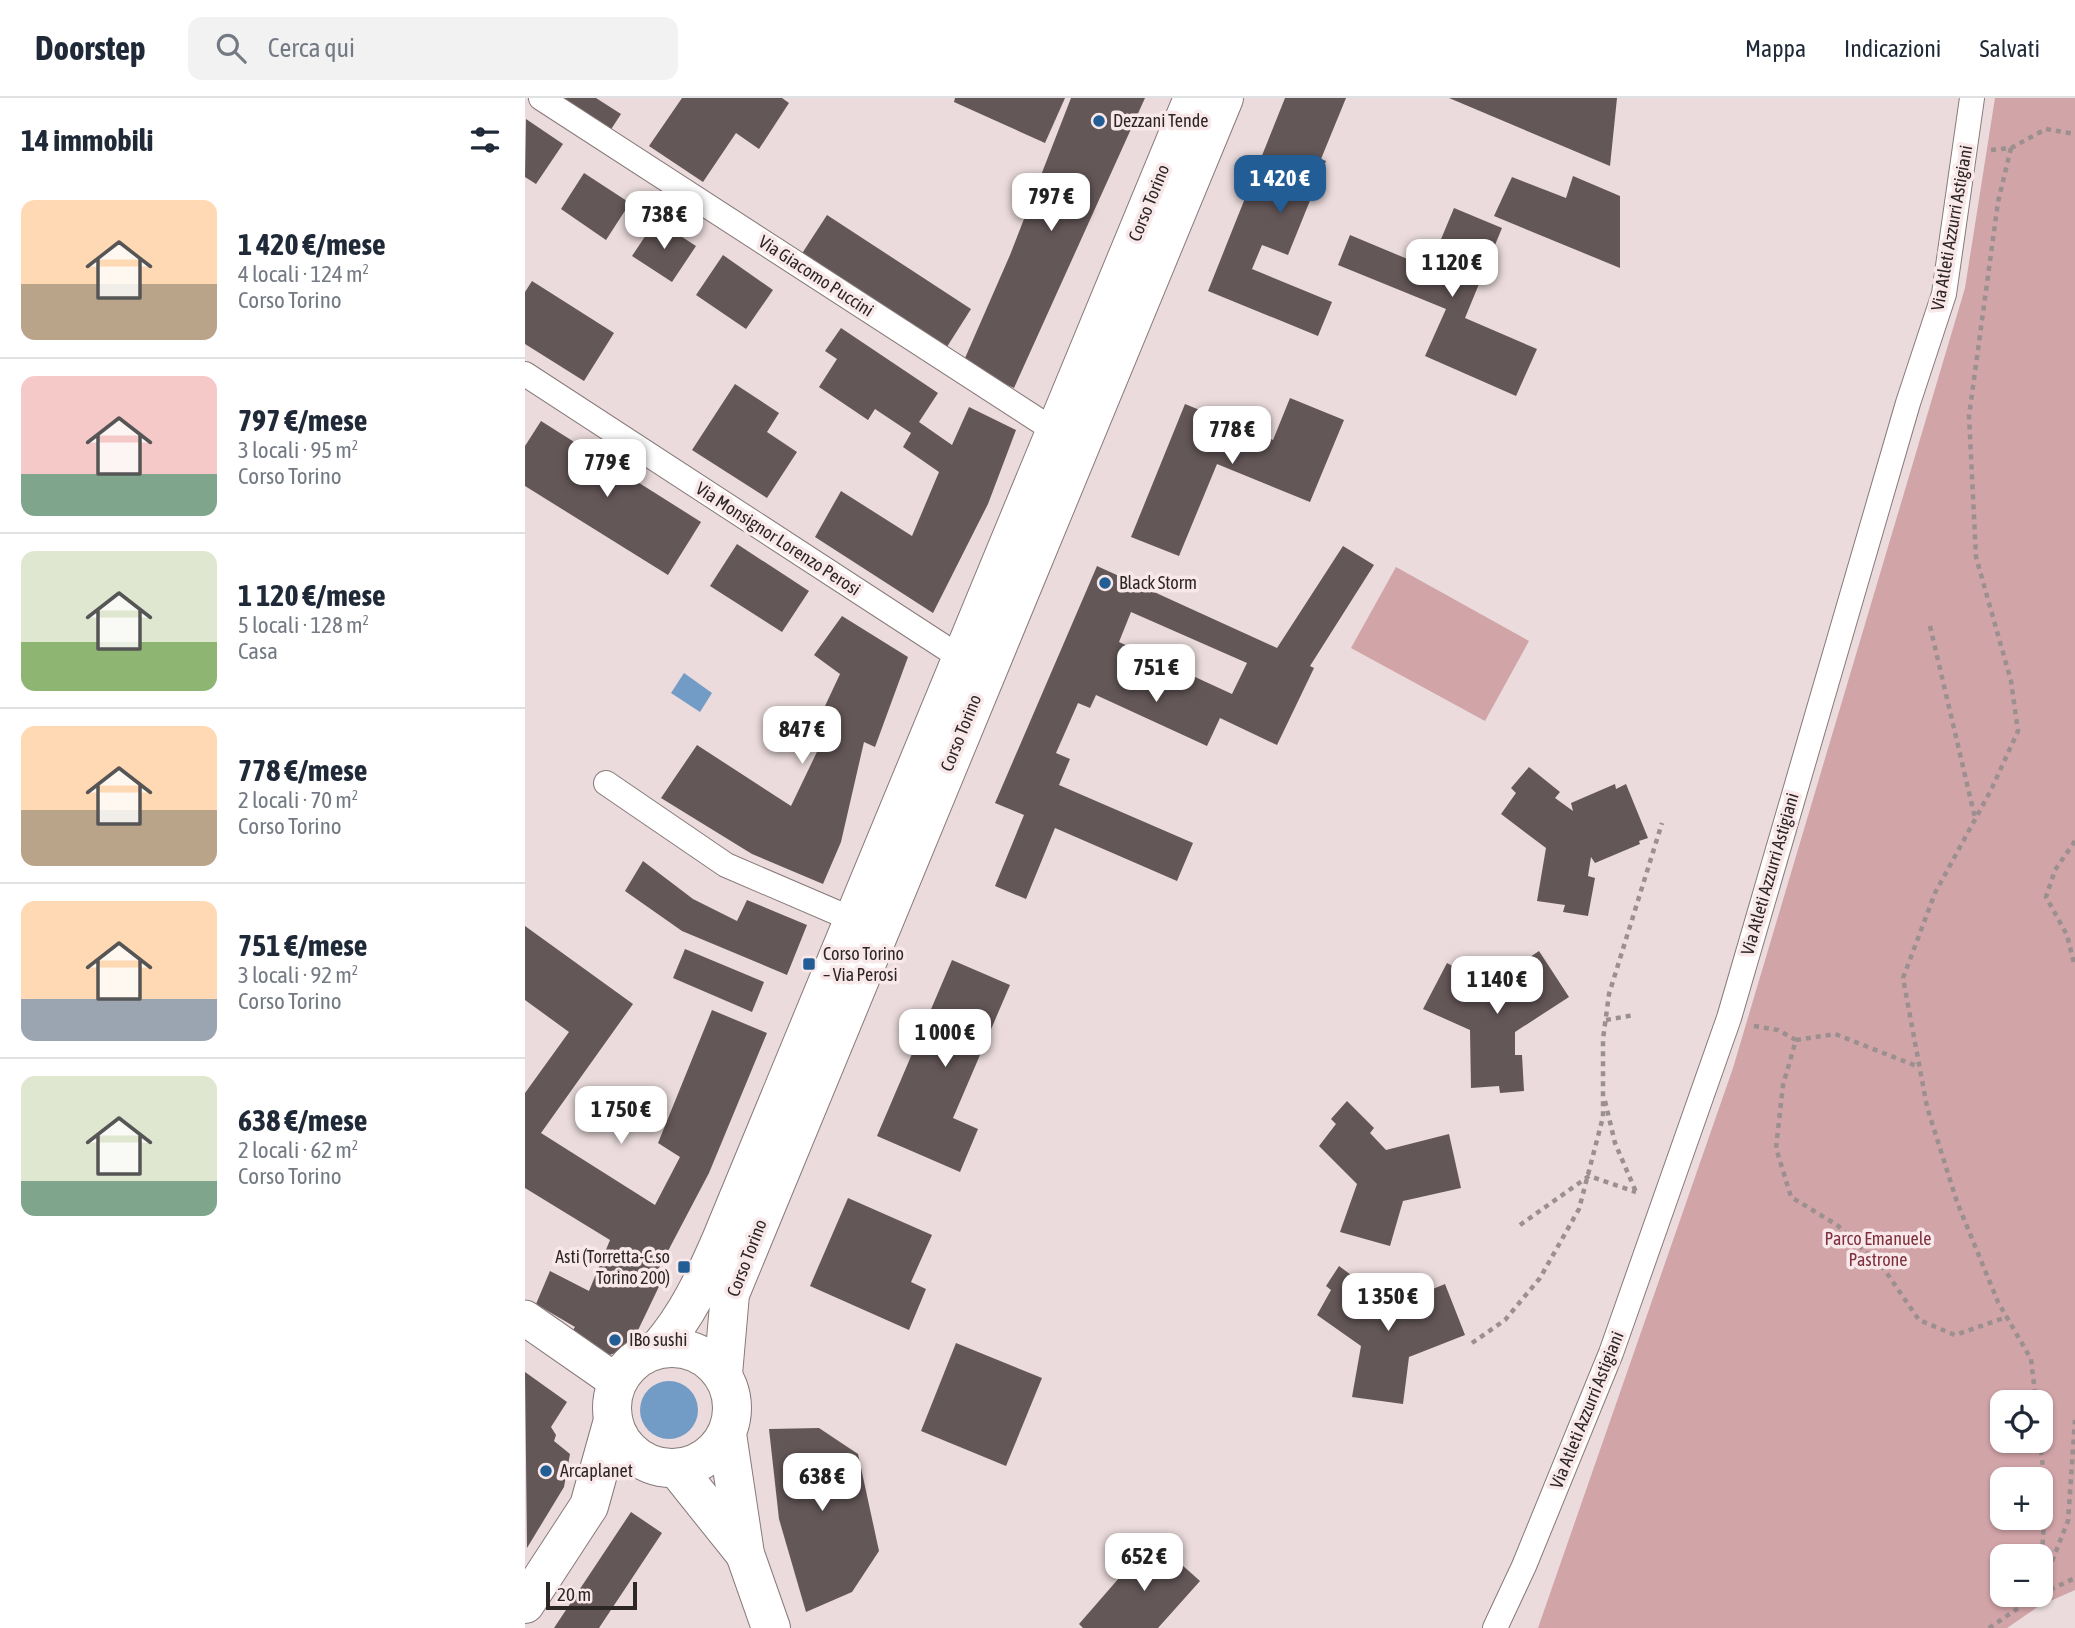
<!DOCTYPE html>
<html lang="it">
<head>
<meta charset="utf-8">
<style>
	body { margin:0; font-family:"Asap Condensed",sans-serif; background:#f2f2f3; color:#1f2937; height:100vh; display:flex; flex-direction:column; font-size:26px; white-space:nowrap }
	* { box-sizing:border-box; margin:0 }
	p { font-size:23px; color:#747a83 }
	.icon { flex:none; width:38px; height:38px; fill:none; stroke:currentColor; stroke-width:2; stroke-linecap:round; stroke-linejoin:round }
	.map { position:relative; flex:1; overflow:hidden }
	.details { display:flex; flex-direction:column; background:#fff; width:525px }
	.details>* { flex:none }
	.controls { position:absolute; left:1465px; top:1292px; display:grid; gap:14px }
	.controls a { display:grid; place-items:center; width:63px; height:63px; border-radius:14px; background:#fff; box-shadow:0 2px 5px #0004; font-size:35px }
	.scale { position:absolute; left:21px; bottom:18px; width:91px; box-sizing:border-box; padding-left:7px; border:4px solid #2d2627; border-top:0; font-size:19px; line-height:24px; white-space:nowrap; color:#2d2627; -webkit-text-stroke:5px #f9e8e9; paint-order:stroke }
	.price { position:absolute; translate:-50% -60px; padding:0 16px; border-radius:14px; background:#fff; color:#222; font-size:23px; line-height:46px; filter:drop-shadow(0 2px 4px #0008) }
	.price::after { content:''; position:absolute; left:50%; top:42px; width:21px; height:16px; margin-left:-10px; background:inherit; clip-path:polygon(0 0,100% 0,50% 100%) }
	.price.active { background:#225e95; color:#fff }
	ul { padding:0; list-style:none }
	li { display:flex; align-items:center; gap:21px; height:175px; padding:0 21px }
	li+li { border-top:2px solid #e0e1e3 }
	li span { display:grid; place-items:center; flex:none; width:196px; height:140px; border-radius:14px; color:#555 }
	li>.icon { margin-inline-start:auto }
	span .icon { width:84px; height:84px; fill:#fffc; stroke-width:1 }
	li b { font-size:30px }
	h2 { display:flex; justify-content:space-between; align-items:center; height:84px; padding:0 21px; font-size:30px }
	header { display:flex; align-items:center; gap:42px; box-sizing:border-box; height:98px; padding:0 35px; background:#fff; border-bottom:2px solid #e0e1e3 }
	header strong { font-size:33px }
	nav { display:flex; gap:38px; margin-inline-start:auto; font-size:24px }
	.search { width:490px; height:63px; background:#f2f2f3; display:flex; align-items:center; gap:18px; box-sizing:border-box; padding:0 24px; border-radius:14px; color:#747a83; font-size:26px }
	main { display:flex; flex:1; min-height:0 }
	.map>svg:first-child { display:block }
	.green { fill:#d1a4a8; fill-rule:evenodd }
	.water { fill:#729bc6 }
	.building { fill:#645758; fill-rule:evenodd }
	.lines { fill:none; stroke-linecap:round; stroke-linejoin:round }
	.street-casing { stroke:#88797a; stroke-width:26 }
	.secondary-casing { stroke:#88797a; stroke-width:37 }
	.primary-casing { stroke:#88797a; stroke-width:40 }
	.path { stroke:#9b8f90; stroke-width:4.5; stroke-dasharray:5 5; stroke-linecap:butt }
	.street { stroke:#fff; stroke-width:24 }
	.secondary { stroke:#fff; stroke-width:35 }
	.primary { stroke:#fff; stroke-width:38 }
	.poi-dot { fill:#225e95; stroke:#f9e8e9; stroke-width:2.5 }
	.labels { text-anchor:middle; stroke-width:7; stroke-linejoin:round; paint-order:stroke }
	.poi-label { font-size:18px; fill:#2d2627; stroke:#f9e8e9; text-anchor:start }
	.street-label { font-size:18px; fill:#2d2627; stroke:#f9e8e9 }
	.park-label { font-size:18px; fill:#7d303d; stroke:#f9e8e9 }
</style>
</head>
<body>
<header>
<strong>Doorstep</strong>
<div class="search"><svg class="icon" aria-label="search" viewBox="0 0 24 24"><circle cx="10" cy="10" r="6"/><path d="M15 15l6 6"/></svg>Cerca qui</div>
<nav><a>Mappa</a><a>Indicazioni</a><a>Salvati</a></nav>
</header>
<main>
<section class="details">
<h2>14 immobili<svg class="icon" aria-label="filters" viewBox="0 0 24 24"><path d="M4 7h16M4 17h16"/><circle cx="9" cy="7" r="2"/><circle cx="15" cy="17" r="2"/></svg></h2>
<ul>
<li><span style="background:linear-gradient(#ffd9b3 60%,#b9a48a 0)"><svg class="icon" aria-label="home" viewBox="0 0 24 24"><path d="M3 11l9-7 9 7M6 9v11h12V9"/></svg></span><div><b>1 420 €/mese</b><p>4 locali · 124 m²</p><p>Corso Torino</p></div></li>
<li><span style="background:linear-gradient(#f6c9c9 70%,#7fa58c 0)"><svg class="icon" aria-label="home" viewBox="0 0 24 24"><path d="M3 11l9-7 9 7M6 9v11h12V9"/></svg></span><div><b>797 €/mese</b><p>3 locali · 95 m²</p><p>Corso Torino</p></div></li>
<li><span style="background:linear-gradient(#dfe7d0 65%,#8fb573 0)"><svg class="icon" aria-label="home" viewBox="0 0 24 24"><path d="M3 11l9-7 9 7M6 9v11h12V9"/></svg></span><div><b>1 120 €/mese</b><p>5 locali · 128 m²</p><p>Casa</p></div></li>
<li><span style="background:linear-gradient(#ffd9b3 60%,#b9a48a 0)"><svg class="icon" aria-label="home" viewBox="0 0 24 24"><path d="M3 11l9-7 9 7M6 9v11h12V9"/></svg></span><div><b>778 €/mese</b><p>2 locali · 70 m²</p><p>Corso Torino</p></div></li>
<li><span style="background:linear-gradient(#ffd9b3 70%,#9aa5b1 0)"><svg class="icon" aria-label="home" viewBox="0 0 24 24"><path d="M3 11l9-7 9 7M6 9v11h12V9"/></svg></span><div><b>751 €/mese</b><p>3 locali · 92 m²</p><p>Corso Torino</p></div></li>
<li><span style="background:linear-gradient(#dfe7d0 75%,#7fa58c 0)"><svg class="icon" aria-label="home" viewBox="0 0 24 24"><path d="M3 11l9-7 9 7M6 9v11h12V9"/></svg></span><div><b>638 €/mese</b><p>2 locali · 62 m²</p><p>Corso Torino</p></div></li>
</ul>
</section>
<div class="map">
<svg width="1550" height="1530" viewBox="0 0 1550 1530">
	<rect width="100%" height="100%" fill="#ebdbdc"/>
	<!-- green -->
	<g class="green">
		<path d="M1470 0H1550V1492L1514 1508 1482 1530H1013L1208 970 1440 190ZM1477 1304H1516V1342H1477ZM1477 1381H1516V1419H1477ZM1477 1458H1516V1496H1477Z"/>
		<path d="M871 469 1004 543 960 623 826 550Z"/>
	</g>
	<!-- water -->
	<g class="water">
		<path d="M159 575 187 595 175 614 146 595Z"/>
		<circle cx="144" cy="1312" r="29"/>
	</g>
	<!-- building -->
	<g class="building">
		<path d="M38 0H71L96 16 85 33Z"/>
		<path d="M157 0H257L264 5 234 51 211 35 178 84 124 48Z"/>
		<path d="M430 0H540L520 45 429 4Z"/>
		<path d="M546 0H620L489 290 437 267 485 157Z"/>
		<path d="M760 0H821L796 61 801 63 763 157 737 147 727 171 807 204 793 238 683 193Z"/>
		<path d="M924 0H1092L1085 68Z"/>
		<path d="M1 21 38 46 11 86 0 79Z"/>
		<path d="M59 75 105 105 81 142 36 111Z"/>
		<path d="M1048 78 1095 98V170L969 118 987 79 1041 100Z"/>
		<path d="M929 110 977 130 940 220 1012 251 991 298 900 258 921 211 813 167 825 137 904 170Z"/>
		<path d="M302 117 446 211 420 252 276 157Z"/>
		<path d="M131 122 171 148 147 184 107 158Z"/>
		<path d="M198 157 248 192 221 231 171 197Z"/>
		<path d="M7 183 89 235 59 283 0 246V194Z"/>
		<path d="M316 230 413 295 394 324 427 347 444 309 491 332 463 406 408 515 290 439 316 393 387 438 414 374 378 349 386 335 350 311 343 322 294 289 312 261 300 253Z"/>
		<path d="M210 286 254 315 242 334 272 354 242 400 167 352Z"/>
		<path d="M765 300 819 322 785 404 692 366 654 458 606 439 660 306 748 342Z"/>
		<path d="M16 323 176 424 143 477 0 388V348Z"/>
		<path d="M212 446 284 493 257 534 185 488Z"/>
		<path d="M818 448 849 467 785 568 789 570 752 647 695 620 682 648 571 597 565 610 553 605 531 655 545 661 534 687 668 745 652 783 530 730 501 801 470 788 499 717 470 705 572 468 752 550ZM606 514 722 565 707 596 594 544Z"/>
		<path d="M317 518 383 559 350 649 339 644 316 744 298 786 227 756 136 700 172 647 266 708 301 635 293 623 315 576 289 557Z"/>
		<path d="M1004 669 1035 694 1030 700 1048 713 1046 705 1090 686 1091 691 1101 686 1123 740 1114 743 1115 746 1070 765 1066 759 1063 778 1070 780 1063 818 1038 814 1040 807 1012 803 1021 750 976 716 991 695 986 690Z"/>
		<path d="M118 763 168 801 212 823 222 802 282 827 262 877 157 833 100 793Z"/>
		<path d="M0 828 108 906 16 1035 130 1107 155 1059 133 1045 187 912 242 935 184 1075 133 1172 140 1176 104 1251 84 1257 48 1232 50 1229 11 1206 25 1173 64 1193 85 1142 0 1090V995L44 934 0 902Z"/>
		<path d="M160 851 239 884 227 914 148 880Z"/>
		<path d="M1014 853 1044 899 990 934V957H997L999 993 975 995 974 988 946 990 945 932 898 911 922 865 963 887Z"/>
		<path d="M427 862 485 887 428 1020 453 1031 435 1074 352 1038Z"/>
		<path d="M822 1003 849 1030 845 1035 861 1052 924 1036 936 1090 878 1103 865 1148 815 1134 832 1086 794 1048 811 1026 806 1021Z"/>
		<path d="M323 1100 407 1137 386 1184 401 1191 384 1232 285 1188Z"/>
		<path d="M814 1168 845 1191 841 1196 859 1211 920 1186 940 1237 884 1259 878 1306 827 1299 836 1248 792 1217 806 1192 801 1188Z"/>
		<path d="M431 1245 517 1280 481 1368 396 1333Z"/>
		<path d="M0 1274 42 1304 26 1329 31 1337 29 1343 45 1356 39 1389 2 1450Z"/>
		<path d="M294 1330 333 1356 354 1453 327 1494 281 1514 254 1421 244 1331Z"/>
		<path d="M106 1414 137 1435 74 1530H29Z"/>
		<path d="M628 1441 675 1483 633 1530H558L554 1526Z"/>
	</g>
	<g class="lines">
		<defs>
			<g id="street">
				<path d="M16 0 530 333"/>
				<path d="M0 276 436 560"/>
				<path d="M81 685 201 767 329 822"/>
				<path d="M970 1530 999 1468 1086 1255 1204 920 1383 305 1419 196 1447 0"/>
			</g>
			<path id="secondary" d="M0 1220 92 1284"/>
			<g id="primary">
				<circle cx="147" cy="1310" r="60"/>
				<path d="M134 1250C162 1218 179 1181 196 1142L668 0"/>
				<path d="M198 1276 205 1196 699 0"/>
				<path d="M202 1336 220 1456 246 1530"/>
				<path d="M152 1371 220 1456"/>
				<path d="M0 1506 64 1408 88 1322"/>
			</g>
		</defs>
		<!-- street casing -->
		<use href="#street" class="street-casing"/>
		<!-- secondary casing -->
		<use href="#secondary" class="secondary-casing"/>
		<!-- primary casing -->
		<use href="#primary" class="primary-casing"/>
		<!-- path -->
		<g class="path">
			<path d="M1486 50 1473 104 1444 318 1451 459 1486 583 1493 633 1466 692 1410 795 1378 880 1402 1009 1432 1104 1473 1204 1506 1261 1511 1304"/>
			<path d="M1466 52 1486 50 1521 31 1550 36"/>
			<path d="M1405 528 1450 720"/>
			<path d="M1550 743 1530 772 1521 799 1542 837 1550 869"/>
			<path d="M1081 922 1109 917"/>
			<path d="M1229 928 1253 932 1271 942 1258 987 1251 1050 1266 1099 1312 1127 1359 1171 1394 1222 1430 1237 1482 1219"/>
			<path d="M1271 942 1310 936 1394 969"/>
			<path d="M1080 1003 1090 1045 1111 1094"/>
			<path d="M995 1127 1064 1078 1111 1094"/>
			<path d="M947 1245 980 1222 1015 1180 1054 1111 1078 1019V941L1084 896 1137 725"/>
			<path d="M1515 1342 1521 1399 1516 1468"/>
			<path d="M1516 1491 1543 1423 1550 1322"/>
			<path d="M1516 1496 1550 1480"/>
			<path d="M1464 1530 1514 1496"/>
		</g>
		<!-- street -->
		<use href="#street" class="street"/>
		<!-- secondary -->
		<use href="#secondary" class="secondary"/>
		<!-- primary -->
		<use href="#primary" class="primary"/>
	</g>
	<!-- markers -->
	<g class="poi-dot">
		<circle cx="574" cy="23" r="7"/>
		<circle cx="580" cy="485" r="7"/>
		<rect x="277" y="859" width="14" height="14" rx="3.5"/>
		<rect x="152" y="1162" width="14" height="14" rx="3.5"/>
		<circle cx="90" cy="1242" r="7"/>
		<circle cx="21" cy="1373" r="7"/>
	</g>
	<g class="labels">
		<!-- poi labels -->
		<g class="poi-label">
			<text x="588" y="29">Dezzani Tende</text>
			<text x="594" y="491">Black Storm</text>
			<text x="298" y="862">Corso Torino<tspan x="298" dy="21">– Via Perosi</tspan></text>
			<text x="145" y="1165" text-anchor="end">Asti (Torretta-C.so<tspan x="145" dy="21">Torino 200)</tspan></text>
			<text x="104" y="1248">IBo sushi</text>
			<text x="35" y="1379">Arcaplanet</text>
		</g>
		<!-- street labels -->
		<g class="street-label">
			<text transform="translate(624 105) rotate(-68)" y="6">Corso Torino</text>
			<text transform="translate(1427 130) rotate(-80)" y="6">Via Atleti Azzurri Astigiani</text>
			<text transform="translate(291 178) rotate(33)" y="6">Via Giacomo Puccini</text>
			<text transform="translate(253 441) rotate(33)" y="6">Via Monsignor Lorenzo Perosi</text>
			<text transform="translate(436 635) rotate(-68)" y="6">Corso Torino</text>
			<text transform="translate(1245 776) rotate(-74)" y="6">Via Atleti Azzurri Astigiani</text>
			<text transform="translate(222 1160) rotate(-69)" y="6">Corso Torino</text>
			<text transform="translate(1062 1312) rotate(-68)" y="6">Via Atleti Azzurri Astigiani</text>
		</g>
		<!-- park labels -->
		<g class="park-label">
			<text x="1353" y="1147">Parco Emanuele<tspan x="1353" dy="21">Pastrone</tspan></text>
		</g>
	</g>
</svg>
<div class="controls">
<a><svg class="icon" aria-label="locate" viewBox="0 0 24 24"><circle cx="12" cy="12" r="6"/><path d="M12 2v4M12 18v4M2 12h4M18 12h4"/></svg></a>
<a>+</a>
<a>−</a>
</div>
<div class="scale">20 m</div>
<b class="price active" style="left:755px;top:117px">1 420 €</b>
<b class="price" style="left:526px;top:135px">797 €</b>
<b class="price" style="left:139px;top:153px">738 €</b>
<b class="price" style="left:927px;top:201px">1 120 €</b>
<b class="price" style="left:707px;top:368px">778 €</b>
<b class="price" style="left:82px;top:401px">779 €</b>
<b class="price" style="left:631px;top:606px">751 €</b>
<b class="price" style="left:277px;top:668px">847 €</b>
<b class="price" style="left:972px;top:918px">1 140 €</b>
<b class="price" style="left:420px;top:971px">1 000 €</b>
<b class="price" style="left:96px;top:1048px">1 750 €</b>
<b class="price" style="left:863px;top:1235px">1 350 €</b>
<b class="price" style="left:297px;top:1415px">638 €</b>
<b class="price" style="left:619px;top:1495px">652 €</b>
</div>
</main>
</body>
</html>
